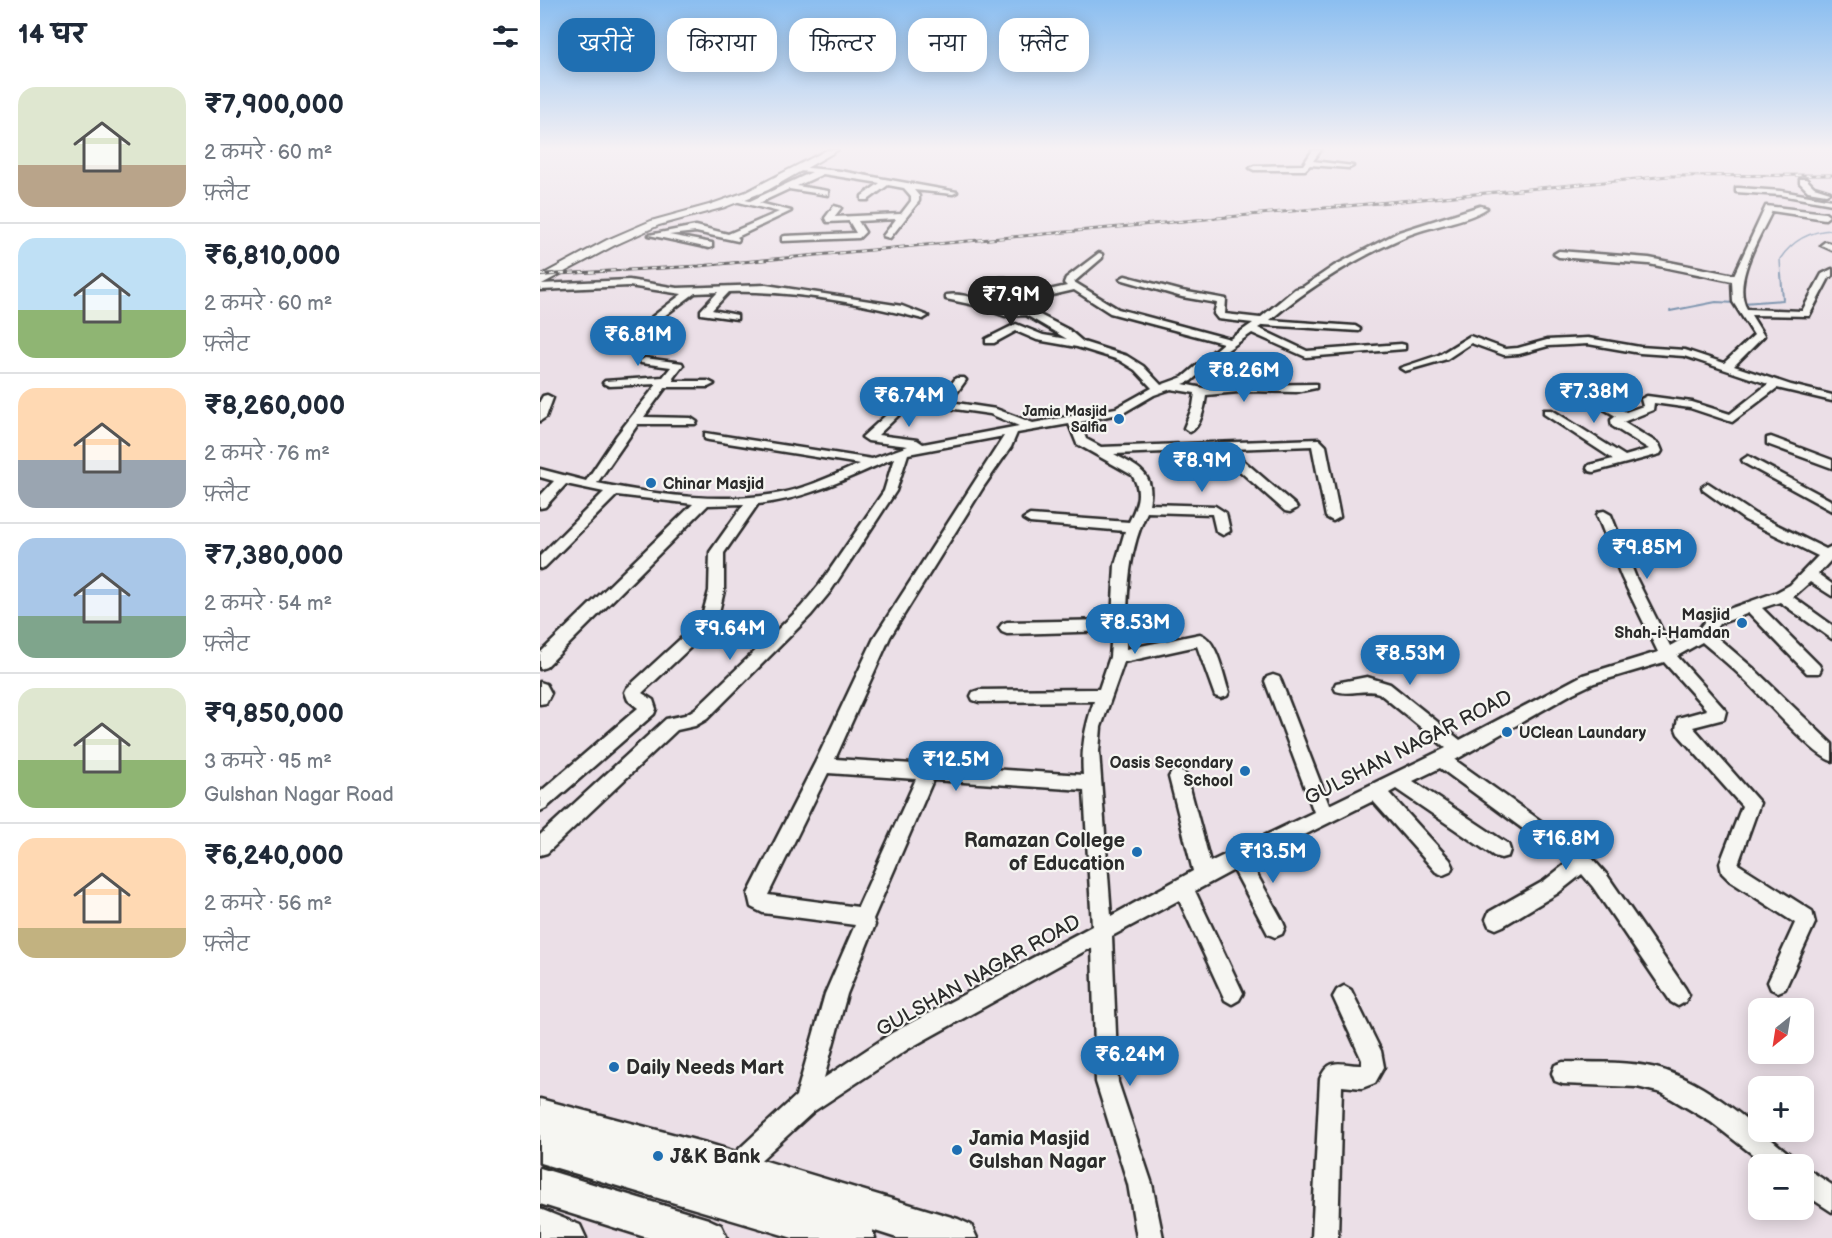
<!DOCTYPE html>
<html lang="hi">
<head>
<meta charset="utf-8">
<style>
	body { margin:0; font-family:"Balsamiq Sans","Playpen Sans Deva",sans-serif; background:#f2f2f3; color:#1f2937; height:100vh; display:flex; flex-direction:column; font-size:22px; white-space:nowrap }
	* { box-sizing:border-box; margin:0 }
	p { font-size:20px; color:#747a83 }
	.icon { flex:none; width:33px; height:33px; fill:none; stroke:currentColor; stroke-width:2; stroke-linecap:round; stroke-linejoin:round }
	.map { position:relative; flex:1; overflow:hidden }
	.side { display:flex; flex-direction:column; background:#fff; width:540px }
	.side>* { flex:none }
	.guide { position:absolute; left:18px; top:18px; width:570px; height:54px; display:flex; gap:12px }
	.needle { width:39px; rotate:210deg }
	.controls { position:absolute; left:1208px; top:998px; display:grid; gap:12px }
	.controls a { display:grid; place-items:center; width:66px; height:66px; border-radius:12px; background:#fff; box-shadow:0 3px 15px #0003; font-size:30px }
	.price { position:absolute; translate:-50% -51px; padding:0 14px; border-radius:21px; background:#1f6fb2; color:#fff; font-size:20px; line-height:39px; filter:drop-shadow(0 2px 3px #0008) }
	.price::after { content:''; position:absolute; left:50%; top:36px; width:18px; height:14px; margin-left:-9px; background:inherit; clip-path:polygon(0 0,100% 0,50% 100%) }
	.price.current { background:#222; color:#fff }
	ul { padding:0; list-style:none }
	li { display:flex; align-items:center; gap:18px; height:150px; padding:0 18px }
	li+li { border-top:2px solid #e0e1e3 }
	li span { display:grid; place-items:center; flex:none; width:168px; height:120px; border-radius:18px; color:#555 }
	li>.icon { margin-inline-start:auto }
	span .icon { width:72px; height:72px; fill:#fffc; stroke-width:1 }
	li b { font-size:26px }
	h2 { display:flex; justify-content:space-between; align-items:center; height:72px; padding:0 18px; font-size:26px }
	.chip { padding:0 21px; border-radius:18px; background:#fff; box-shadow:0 3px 15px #0003; font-size:21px; line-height:54px }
	.chip.current { background:#1f6fb2; color:#fff }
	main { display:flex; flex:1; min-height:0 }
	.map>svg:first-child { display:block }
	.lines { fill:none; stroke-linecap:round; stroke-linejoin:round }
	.stream-far1 { stroke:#728ca8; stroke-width:1.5 }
	.stream { stroke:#728ca8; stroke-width:2 }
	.minor-casing { stroke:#2b2b2b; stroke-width:5 }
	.major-casing { stroke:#2b2b2b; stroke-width:4 }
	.highway-casing { stroke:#2b2b2b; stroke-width:5 }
	.minor { fill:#f6f6f2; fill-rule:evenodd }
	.major { fill:#f6f6f2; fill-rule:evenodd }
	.highway { fill:#f6f6f2; fill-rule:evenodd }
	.rail-far1-casing { stroke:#2b2b2b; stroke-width:3 }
	.rail-casing { stroke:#2b2b2b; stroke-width:4 }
	.rail-far1 { stroke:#f6f6f2; stroke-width:1.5; stroke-dasharray:5; stroke-linecap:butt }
	.rail { stroke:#f6f6f2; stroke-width:2; stroke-dasharray:6; stroke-linecap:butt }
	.poi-dot { fill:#1f6fb2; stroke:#f6f6f2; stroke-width:2 }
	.labels { text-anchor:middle; stroke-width:4.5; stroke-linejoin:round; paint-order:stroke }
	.far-poi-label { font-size:14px; font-weight:bold; fill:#2b2b2b; stroke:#f6f6f2; text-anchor:end }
	.poi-label { font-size:16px; font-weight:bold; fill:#2b2b2b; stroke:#f6f6f2; text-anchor:start }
	.near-street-label { font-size:20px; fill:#2b2b2b; stroke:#f6f6f2 }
	.near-poi-label { font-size:20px; font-weight:bold; fill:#2b2b2b; stroke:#f6f6f2; text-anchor:start }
</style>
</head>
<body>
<main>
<section class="side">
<h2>14 घर<svg class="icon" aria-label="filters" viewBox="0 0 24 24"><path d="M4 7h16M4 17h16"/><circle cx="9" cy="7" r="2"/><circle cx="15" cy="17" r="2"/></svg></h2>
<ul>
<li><span style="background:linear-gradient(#dfe7d0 65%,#b9a48a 0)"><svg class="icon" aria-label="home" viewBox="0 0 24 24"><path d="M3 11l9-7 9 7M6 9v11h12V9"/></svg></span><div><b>₹7,900,000</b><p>2 कमरे · 60 m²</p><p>फ़्लैट</p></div></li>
<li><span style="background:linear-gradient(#bfe0f5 60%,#8fb573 0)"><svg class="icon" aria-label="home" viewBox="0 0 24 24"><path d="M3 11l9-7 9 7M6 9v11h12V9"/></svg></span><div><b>₹6,810,000</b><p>2 कमरे · 60 m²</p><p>फ़्लैट</p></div></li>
<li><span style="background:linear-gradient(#ffd9b3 60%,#9aa5b1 0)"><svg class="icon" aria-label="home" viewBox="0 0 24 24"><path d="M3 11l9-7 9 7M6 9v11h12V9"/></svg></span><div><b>₹8,260,000</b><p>2 कमरे · 76 m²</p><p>फ़्लैट</p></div></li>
<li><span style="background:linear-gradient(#a9c7e8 65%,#7fa58c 0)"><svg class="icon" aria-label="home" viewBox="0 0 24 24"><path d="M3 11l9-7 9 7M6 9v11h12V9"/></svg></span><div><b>₹7,380,000</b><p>2 कमरे · 54 m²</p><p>फ़्लैट</p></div></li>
<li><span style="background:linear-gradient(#dfe7d0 60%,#8fb573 0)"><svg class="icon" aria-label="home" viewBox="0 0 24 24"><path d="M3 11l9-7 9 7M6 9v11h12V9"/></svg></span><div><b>₹9,850,000</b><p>3 कमरे · 95 m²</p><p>Gulshan Nagar Road</p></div></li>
<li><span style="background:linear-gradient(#ffd9b3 75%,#c2b280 0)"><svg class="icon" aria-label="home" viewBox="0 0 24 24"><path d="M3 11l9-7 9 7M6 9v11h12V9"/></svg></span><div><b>₹6,240,000</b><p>2 कमरे · 56 m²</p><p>फ़्लैट</p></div></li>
</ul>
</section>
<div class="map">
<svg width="1292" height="1238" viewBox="0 0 1292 1238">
	<rect width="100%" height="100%" fill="#ebdfe7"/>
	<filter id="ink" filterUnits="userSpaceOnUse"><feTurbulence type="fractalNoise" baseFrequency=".0167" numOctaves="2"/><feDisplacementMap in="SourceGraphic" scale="12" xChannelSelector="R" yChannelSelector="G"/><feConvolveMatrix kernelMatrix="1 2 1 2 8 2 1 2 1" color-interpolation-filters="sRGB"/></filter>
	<g filter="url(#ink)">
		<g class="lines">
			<!-- stream-far1 -->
			<path class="stream-far1" d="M1241 276 1240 259C1252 241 1270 231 1292 230"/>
			<!-- stream -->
			<g class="stream">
				<path d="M1203 303 1243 300 1241 274"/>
				<path d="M1130 311 1176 302 1196 303"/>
			</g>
			<defs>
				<g id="minor">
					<path d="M773 150H781L773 161 813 166 809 168 770 165 765 170H714L710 168 714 166 763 165Z"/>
					<path d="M258 167 300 171 417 192 413 194 374 190 379 196V201L350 238 343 236 356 219 318 221 325 232 319 238 242 241V237L245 236 316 233 309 221 287 222 285 218 294 206 301 208 294 217 361 214 371 201V196L364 188 348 185 328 200H322V196L340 183 283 174 257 186 288 191V195L249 189 219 203 251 211 197 237 199 239 198 241 156 232 129 235 172 243V247L169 248 109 235 156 226 188 234 239 212 191 200 195 198 210 201 272 172 258 171Z"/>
					<path d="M1260 179H1266L1274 187 1290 192 1286 194 1268 191 1260 183Z"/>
					<path d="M1199 188 1241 191 1292 200V204L1241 195 1196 192V188Z"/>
					<path d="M940 206 947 208C927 222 887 226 864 237 818 257 767 288 730 320L815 326 820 329 819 331 723 325 718 328 767 351 861 344 865 345V349L766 357 712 333 683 353 651 381 643 384 668 389 709 385 776 384V388L756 392 709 391 666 395C665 406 661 427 650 432L644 428 653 406 655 393 631 389 614 395 583 413 540 422 546 439 561 447 779 439 786 446 800 517 793 521 786 517 772 446 690 449 755 505 757 508 750 512 745 511 676 450 574 454C597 467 616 473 609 504L675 506 686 513 690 531 683 535 676 531 672 514 607 512C585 558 588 600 586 649L660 634C678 640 683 676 689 692L687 696 681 698 675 696 657 646 584 662 561 727 559 751 571 916 653 871 629 777 632 772 638 770 644 772 647 777 670 862 774 812 725 681 727 677 733 675 739 677 741 681 789 805 906 748 839 693C824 688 810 696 796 691L794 687 796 683 827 677 850 684 920 740 1043 675 1118 652 1082 578 1057 515 1059 512 1064 511 1071 515 1096 578 1130 646 1158 630 1169 616 1237 592 1250 585 1278 556 1205 520 1163 490 1162 487 1168 483 1215 514 1286 549 1292 546V559L1278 574 1292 584V596L1270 582 1253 597 1292 625V639L1240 602 1222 608 1279 665 1281 669 1279 673H1267L1209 613 1179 624 1172 633 1214 669 1292 744V761C1271 754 1223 697 1204 679 1191 666 1176 654 1162 642L1137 656 1186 711 1184 719 1153 727 1220 803 1198 864 1272 911 1275 923 1245 989 1238 992 1231 989 1228 982 1255 923 1190 881 1182 873 1180 863 1202 806 1138 734 1136 729 1138 718 1167 710 1124 662 1054 683 1033 693 915 760 1050 856 1067 875 1145 988 1149 995 1145 1002 1138 1006 1131 1002 1053 887 1042 874 1018 893 963 926 956 929 949 926 946 919 949 912 1004 881 1028 862 900 768 873 781 968 844 970 850 968 856 961 858 954 856 856 789 849 793 910 860 913 866 910 872 903 875 896 872 833 801 710 862 742 920 745 927 742 934 735 937 728 934 694 870 655 891 703 993 699 1000 692 1004 685 1000 639 900 572 936 578 1082 612 1184 623 1238H597L588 1184 556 1082 552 947 368 1049 274 1111 201 1178 193 1182 185 1178 181 1170 185 1162 256 1096 285 994 315 925 223 913 211 907 208 894 275 763 335 636 464 436 368 454 356 491 290 592 271 615 167 719 155 726 137 730 7 853 0 855V835L126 719 145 715 155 709 261 607 280 584 344 491 354 458C310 477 267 499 218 504L184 553V591L179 612 172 627 102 693 113 700 116 709 114 714 6 808 0 811V792L98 708 88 700 85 692 87 688 161 620 169 591 170 552 204 504 168 505 6 667 0 669V653L153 504 77 495 5 567 0 569V556L64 492 26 484 5 507 0 508V496L14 481 0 477V469L46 481 77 435 117 384 69 386 63 383 65 381 123 377 131 367 101 363 100 361 105 358 142 363 143 365 133 378 134 381H168L174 384 168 387H126L104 417 151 418 157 422 155 424H98L57 483C117 495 185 505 246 492 272 486 296 474 320 464L169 440 165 439V433L332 459 368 446 328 441 322 437 355 407 359 406 365 409 363 411 338 435 377 440 383 444 479 426 450 414 401 407 398 402 416 378H424L426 380 410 402 456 409 493 423 576 408 612 388 595 370 579 360 537 347 497 340 476 331 454 343H446V339L476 324 503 335 527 339 486 315 465 316 430 304 406 299V295C431 291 454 310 480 309L478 304 458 280 460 278H466L482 296 527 286 524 283 526 278 559 253 562 254V258L534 282 578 309 690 339 713 323 678 319 674 314 677 303 642 297 580 279 585 276 642 291 686 299 685 314 720 318 755 289 763 287 794 266 859 232ZM534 290 570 313 683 343 643 377 621 385 603 366 587 356 543 342 529 330 488 309 486 301ZM529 424 537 444 592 475C603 492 597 505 589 522L490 515 483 519 490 523 585 531 575 565 572 620 467 622 462 624 459 628 462 632 467 634 572 631 570 657 559 689 439 690 433 692 431 696 433 700 439 702 554 701C545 727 541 748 543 775L295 759 350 637 444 486 471 447 477 433ZM288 773 376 779 318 907 228 895ZM393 780 544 790 552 926 352 1033 284 1078 307 994 335 925 333 919Z"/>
					<path d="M1226 206 1285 213 1289 216 1285 219 1232 211C1220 237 1191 282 1207 309L1262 311 1282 274 1292 269V276L1289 278 1269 316 1211 315 1224 336 1194 366 1251 385 1292 395V401L1237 388 1192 422 1150 408 1114 403 1113 410 1083 422 1119 444 1122 451 1120 454 1053 472 1049 471 1047 468 1049 465 1073 459 1004 414V410H1012L1085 456 1109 449 1072 426 1071 420 1076 416 1048 400 1035 381 1037 379H1045L1056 396 1086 412 1103 406 1101 399 1107 396 1152 402 1190 414 1228 384 1144 356 1100 353 1048 344 1008 346 979 354 964 355 931 343 907 359 865 371 860 368 899 355 930 336 965 349 978 348 1007 340 1048 338 1100 347 1145 350 1184 363 1214 335 1193 302 1192 281 1109 264 1019 257 1014 254 1019 251 1109 258 1194 275Z"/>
					<path d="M1285 242 1292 244V250L1281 245Z"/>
					<path d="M89 280 137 288 226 285 362 306 388 316 383 319C321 303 253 290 189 292L172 310 197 315V319L161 314V310L178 292 155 293 116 322 112 321V317L142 294 89 286 0 290V284Z"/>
					<path d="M7 395 13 398 6 417 0 421V401L3 396Z"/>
					<path d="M1231 437 1292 460V468L1227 444V438Z"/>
					<path d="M1208 456 1292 501V511L1204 463 1202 460Z"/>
					<path d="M0 682 6 684 11 693 6 703 0 704Z"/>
					<path d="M804 986 811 990 841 1051 844 1067 835 1083 822 1088 802 1086 798 1238H772L780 1079C790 1055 802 1066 822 1065V1060L793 997 797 990Z"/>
					<path d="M1023 1062C1050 1063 1079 1061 1106 1066 1161 1075 1211 1124 1252 1156L1256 1164H1225L1171 1122 1122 1093 1097 1087 1023 1084 1015 1081 1012 1073 1015 1065Z"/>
					<path d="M1263 1166 1292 1185V1212L1263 1193Z"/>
				</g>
				<path id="major" d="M287 150H298L228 190 185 207 119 225 75 245 0 285V276L67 240 111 221 169 205 206 192Z"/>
				<g id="highway">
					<path d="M0 1099 166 1143 418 1219 431 1225 437 1238H357L332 1230 335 1238H253L0 1163Z"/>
					<path d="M0 1168 168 1219 181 1225 187 1238H108L0 1204Z"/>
					<path d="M0 1209 40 1225 46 1238H0Z"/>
				</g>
			</defs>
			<!-- minor casing -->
			<use href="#minor" class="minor-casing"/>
			<!-- major casing -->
			<use href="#major" class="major-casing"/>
			<!-- highway casing -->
			<use href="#highway" class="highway-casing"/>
			<!-- minor -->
			<use href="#minor" class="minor"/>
			<!-- major -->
			<use href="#major" class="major"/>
			<!-- highway -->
			<use href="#highway" class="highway"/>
			<defs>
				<path id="rail-far1" d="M0 275 159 266 1129 176 1292 175"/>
				<path id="rail" d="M0 275 13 274"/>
			</defs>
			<!-- rail-far1 casing -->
			<use href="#rail-far1" class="rail-far1-casing"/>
			<!-- rail casing -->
			<use href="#rail" class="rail-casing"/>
			<!-- rail-far1 -->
			<use href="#rail-far1" class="rail-far1"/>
			<!-- rail -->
			<use href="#rail" class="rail"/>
		</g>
	</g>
	<!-- sky -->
	<linearGradient id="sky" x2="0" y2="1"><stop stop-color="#8bbef0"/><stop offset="0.46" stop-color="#f6f1f4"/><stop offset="1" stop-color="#f6f1f4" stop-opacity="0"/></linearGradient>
	<rect width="1292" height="323" fill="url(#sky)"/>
	<!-- markers -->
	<g class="poi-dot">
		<circle cx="579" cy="419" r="6"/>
		<circle cx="111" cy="483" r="6"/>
		<circle cx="1202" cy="623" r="6"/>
		<circle cx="967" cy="732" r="6"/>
		<circle cx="705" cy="771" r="6"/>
		<circle cx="597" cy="852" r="6"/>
		<circle cx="74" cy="1067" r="6"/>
		<circle cx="417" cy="1150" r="6"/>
		<circle cx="118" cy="1156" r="6"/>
	</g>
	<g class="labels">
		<!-- far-poi labels -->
		<g class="far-poi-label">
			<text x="567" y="416">Jamia Masjid<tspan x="567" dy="16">Salfia</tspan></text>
		</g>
		<!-- poi labels -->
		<g class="poi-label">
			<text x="123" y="489">Chinar Masjid</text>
			<text x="1190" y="620" text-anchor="end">Masjid<tspan x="1190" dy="18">Shah-i-Hamdan</tspan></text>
			<text x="979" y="738">UClean Laundary</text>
			<text x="693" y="768" text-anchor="end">Oasis Secondary<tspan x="693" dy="18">School</tspan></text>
		</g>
		<!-- near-street labels -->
		<g class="near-street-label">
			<text transform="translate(868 747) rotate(-27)" y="7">GULSHAN NAGAR ROAD</text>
			<text transform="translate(438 975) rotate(-29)" y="7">GULSHAN NAGAR ROAD</text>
		</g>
		<!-- near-poi labels -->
		<g class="near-poi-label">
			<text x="585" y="847" text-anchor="end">Ramazan College<tspan x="585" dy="23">of Education</tspan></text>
			<text x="86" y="1074">Daily Needs Mart</text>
			<text x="429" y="1145">Jamia Masjid<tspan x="429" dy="23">Gulshan Nagar</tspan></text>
			<text x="130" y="1163">J&amp;K Bank</text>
		</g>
	</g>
</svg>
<div class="controls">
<a><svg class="needle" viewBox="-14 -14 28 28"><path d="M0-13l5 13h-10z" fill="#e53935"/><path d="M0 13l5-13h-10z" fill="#747a83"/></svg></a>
<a>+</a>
<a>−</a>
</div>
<b class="price current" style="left:471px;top:327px">₹7.9M</b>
<b class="price" style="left:98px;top:367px">₹6.81M</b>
<b class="price" style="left:704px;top:403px">₹8.26M</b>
<b class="price" style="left:1054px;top:424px">₹7.38M</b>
<b class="price" style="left:369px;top:428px">₹6.74M</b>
<b class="price" style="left:662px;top:493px">₹8.9M</b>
<b class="price" style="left:1107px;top:580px">₹9.85M</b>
<b class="price" style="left:595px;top:655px">₹8.53M</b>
<b class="price" style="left:190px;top:661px">₹9.64M</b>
<b class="price" style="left:870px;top:686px">₹8.53M</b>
<b class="price" style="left:416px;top:792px">₹12.5M</b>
<b class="price" style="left:1026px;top:871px">₹16.8M</b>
<b class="price" style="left:733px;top:884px">₹13.5M</b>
<b class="price" style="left:590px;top:1087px">₹6.24M</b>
<div class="guide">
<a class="chip current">खरीदें</a>
<a class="chip">किराया</a>
<a class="chip">फ़िल्टर</a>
<a class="chip">नया</a>
<a class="chip">फ़्लैट</a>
</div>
</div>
</main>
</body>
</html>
